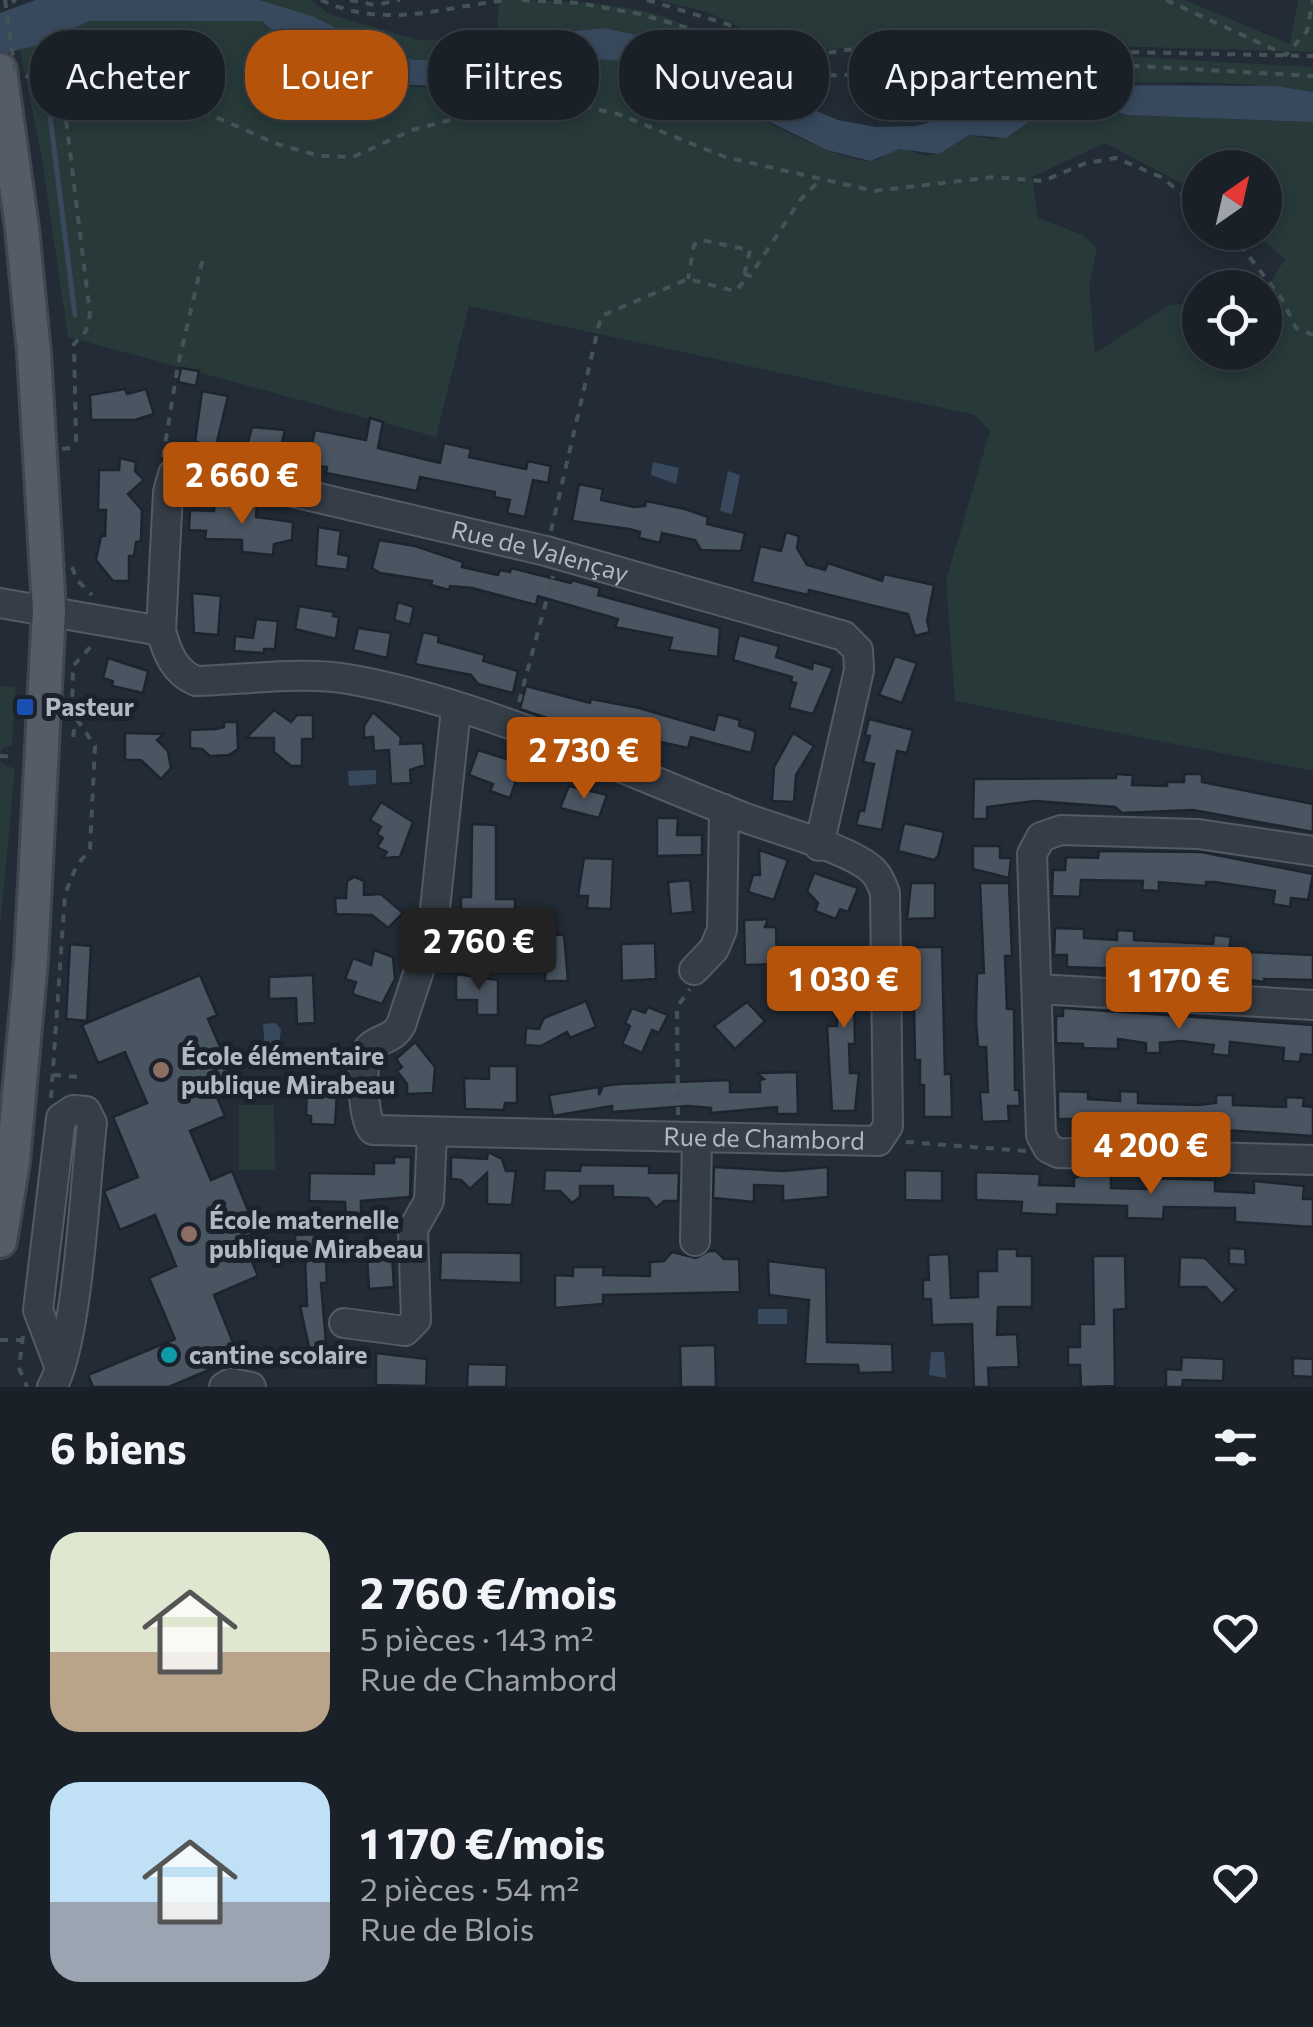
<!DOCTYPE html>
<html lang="fr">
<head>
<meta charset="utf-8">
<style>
	body { margin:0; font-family:Commissioner,sans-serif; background:#272d34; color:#f1f3f6; height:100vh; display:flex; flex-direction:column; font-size:38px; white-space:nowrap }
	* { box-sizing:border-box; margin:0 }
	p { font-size:32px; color:#9fa3a8 }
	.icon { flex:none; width:55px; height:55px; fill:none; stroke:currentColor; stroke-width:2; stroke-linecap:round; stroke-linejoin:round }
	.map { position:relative; height:1387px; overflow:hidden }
	.drawer { display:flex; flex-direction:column; background:#1a2028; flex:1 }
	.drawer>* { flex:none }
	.hud { position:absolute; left:30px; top:30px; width:1255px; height:90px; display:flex; gap:20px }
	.needle { width:65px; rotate:34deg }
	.tools { position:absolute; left:1182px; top:150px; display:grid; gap:20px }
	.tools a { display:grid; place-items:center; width:100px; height:100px; border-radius:50%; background:#1a2028; box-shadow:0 5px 15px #0003,0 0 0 2px #383e45; font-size:50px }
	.price { position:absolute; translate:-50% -85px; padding:0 22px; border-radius:10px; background:#b45309; color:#fff; font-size:32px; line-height:65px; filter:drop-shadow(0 2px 5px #0008) }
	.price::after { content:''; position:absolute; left:50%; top:60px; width:30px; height:22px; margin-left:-15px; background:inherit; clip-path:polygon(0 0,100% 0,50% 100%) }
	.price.current { background:#222; color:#fff }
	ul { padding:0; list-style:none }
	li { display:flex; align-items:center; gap:30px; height:250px; padding:0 50px }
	li span { display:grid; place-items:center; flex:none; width:280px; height:200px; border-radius:30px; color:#555 }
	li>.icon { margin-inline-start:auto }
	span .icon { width:120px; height:120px; fill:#fffc; stroke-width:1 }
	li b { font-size:42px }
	h2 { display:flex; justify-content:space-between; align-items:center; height:120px; padding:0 50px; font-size:42px }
	.chip { padding:0 35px; border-radius:40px; background:#1a2028; box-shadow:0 5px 15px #0003,0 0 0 2px #383e45; font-size:35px; line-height:90px }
	.chip.current { background:#b45309; color:#fff }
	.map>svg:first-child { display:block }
	.green { fill:#273939; fill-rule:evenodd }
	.water { fill:#38495e }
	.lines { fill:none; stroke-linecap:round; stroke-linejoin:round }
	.stream { stroke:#38495e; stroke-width:5 }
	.building { fill:#4a5562; stroke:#1d242d; stroke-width:2.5 }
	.minor-casing { stroke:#535b64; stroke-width:32 }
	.major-casing { stroke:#3f4650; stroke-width:38 }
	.path { stroke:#435456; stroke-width:4; stroke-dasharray:8 8; stroke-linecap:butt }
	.minor { stroke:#353d47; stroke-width:28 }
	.major { stroke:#535c67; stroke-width:32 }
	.path-bridge { stroke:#435456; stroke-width:4; stroke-dasharray:8 8; stroke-linecap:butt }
	.transit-dot { fill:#1a4fb4; stroke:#1b222b; stroke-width:4 }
	.education-dot { fill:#8d6e63; stroke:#1b222b; stroke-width:4 }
	.culture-dot { fill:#0f9aa8; stroke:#1b222b; stroke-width:4 }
	.labels { text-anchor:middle; stroke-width:10; stroke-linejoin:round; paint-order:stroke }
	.street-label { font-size:25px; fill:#b0b8c3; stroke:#1b222b }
	.poi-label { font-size:25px; font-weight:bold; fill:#b0b8c3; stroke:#1b222b; text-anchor:start }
</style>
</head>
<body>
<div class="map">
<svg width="1313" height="1387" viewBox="0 0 1313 1387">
	<rect width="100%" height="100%" fill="#222b36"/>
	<!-- green -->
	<g class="green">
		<path d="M259 0H310L329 14 419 40 472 39 497 31 499 0C549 0 696 0 710 52L605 28 533 35 466 58 414 60 384 51 312 16Z"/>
		<path d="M657 0H1185L1290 44 1298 0H1313V52L1106 46 1021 36 804 51 771 42 707 12Z"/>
		<path d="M230 20 262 21C285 35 301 59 328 69 364 84 409 90 448 86 508 80 564 49 627 62 686 74 833 166 872 161 881 159 890 150 900 149 906 148 915 153 922 155 940 158 953 143 969 135L994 139 1037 116 1085 101 1127 115 1313 122V771L955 701 946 580 990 431 975 415 469 306 436 437 68 337 42 159 20 50 89 21ZM1105 143 1200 193V168H1265V232L1255 233 1285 259 1265 291V352H1200V303L1169 305 1095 353 1089 285 1097 248 1083 235 1038 218 1032 177Z"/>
		<path d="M1012 50 1313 67V92C1223 78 1086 77 999 101Z"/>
		<path d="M0 686 16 687 12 745 1 749V763L15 769 0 928Z"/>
		<path d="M239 1105H274L275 1170H239Z"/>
	</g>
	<!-- water -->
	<g class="water">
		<path d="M35 0H259L312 16 384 51 414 60 466 58 533 35 605 28 710 52 761 76 812 109 838 120 876 127 916 126 1047 88 1085 85 1275 86 1313 92V122L1127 115 1085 101 1037 116 1006 138 969 135 939 154 900 149 870 161 827 150 671 74 625 61 592 59 533 66 449 86 381 84 327 69 300 56 262 21H89L41 44 0 55V13Z"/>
		<path d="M653 462 679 468 676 484 651 475Z"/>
		<path d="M728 471 740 475 732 514 720 511Z"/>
		<path d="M376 770V784L349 786 348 771Z"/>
		<path d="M276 1023 281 1030 278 1050 265 1051 263 1024Z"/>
		<rect x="758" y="1309" width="29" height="15"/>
		<path d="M931 1352H944L946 1378 929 1375Z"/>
	</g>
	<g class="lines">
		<!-- stream -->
		<path class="stream" d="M44 68 75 315"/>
	</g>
	<!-- building -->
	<g class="building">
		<path d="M181 368 199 371 196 386 178 382Z"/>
		<path d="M125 389 127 394 146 389 154 414 135 420H91L90 395Z"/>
		<path d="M202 391 228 396 216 446 195 442Z"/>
		<path d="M370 418 383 422 378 448 440 463 444 443 471 449 469 457 506 465 526 469 528 461 551 466 548 483 533 480 525 517 507 513 510 500 494 497 495 492 420 477 417 491 326 473 327 467 286 462 246 450 252 427 285 430 282 442 311 448 315 430 366 440Z"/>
		<path d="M120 458 136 462 135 471 144 480 128 494 142 510 141 541 136 542 134 556H129V581H113L96 560 101 536H105L106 510H98L99 470H119Z"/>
		<path d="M579 484 603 489 601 500 634 507 645 506 646 501 685 509 708 517 707 524 745 533 741 551 701 550 695 540 662 533 660 543 639 538 640 532 629 529 572 521Z"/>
		<path d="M215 502 257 505 256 517 293 522 292 540 274 544 273 555 242 552V540L205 539 206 531 189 530 190 510 214 511Z"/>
		<path d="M318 527 341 531 338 554 349 556 347 570 316 566Z"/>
		<path d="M786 532 799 536 797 548 807 565 825 570 828 563 882 581 884 574 934 585 927 621 930 632 915 636 908 614 809 590 808 595 752 582 760 546 781 551Z"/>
		<path d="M379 540 415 546 463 562 462 567 498 575 500 570 510 572 511 568 571 583 572 580 600 588 598 595 720 628 718 657 669 650 672 638 615 627 618 619 538 596 536 605 472 588 450 586 449 590 431 585 432 581 380 573 372 568Z"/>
		<path d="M192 593 221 596 218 635 194 633Z"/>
		<path d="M398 602 414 607 410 625 394 620Z"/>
		<path d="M299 606 334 612 333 616 339 617 336 639 295 629Z"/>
		<path d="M256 619 278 621 275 649H264V653L234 651 235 636 253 638Z"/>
		<path d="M358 628 391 633 387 658 353 650Z"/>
		<path d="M423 632 439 636 438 642 485 655 483 661 518 671 513 693 478 684 471 675 415 664Z"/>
		<path d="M739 635 779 646 776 657 812 669 813 662 833 668 813 714 789 708 796 683 791 682 792 677 733 660Z"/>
		<path d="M895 656 917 663 902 703 879 695Z"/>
		<path d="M108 658 148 671 143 693 112 686 113 681 103 678Z"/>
		<path d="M526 686 590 703 591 699 639 708 714 730 718 714 740 720 739 726 755 731V737L751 753 691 737 688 748 610 731 600 736 520 709Z"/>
		<path d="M274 710 291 722 297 715H313V739H302V766H291L274 752V738H246Z"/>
		<path d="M373 712 401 737 400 744 423 743 425 765 410 770 411 783 391 784 389 750 374 751 373 737 364 738V726Z"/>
		<path d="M869 719 913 730 907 753 897 751 882 830 856 825 860 810 864 811 874 764 863 762 870 736 865 735Z"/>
		<path d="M224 722H237L238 749 229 755 210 756 202 749 190 748V730L216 729 224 727Z"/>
		<path d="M125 733 164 734 157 740 168 751 171 768 161 779 141 760H125Z"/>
		<path d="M793 733 814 746 796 775 794 802 772 801 774 767Z"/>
		<path d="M478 750 522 764 510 798 490 791 493 784 469 775Z"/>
		<path d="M1116 774 1133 775 1132 785 1167 786V782H1184V774H1202V782L1313 804V832L1193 810 1122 813 1115 807 1035 801 987 807V819H973L974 779 1116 778Z"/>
		<path d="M569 786 607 795 599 818 560 808Z"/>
		<path d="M381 802 413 822 400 857 383 858 387 852 377 847 383 838 377 834 381 827 370 820Z"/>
		<path d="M657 818H678L677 835H702V855L657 856Z"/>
		<path d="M904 823 944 832 938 856 934 860 898 851Z"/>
		<path d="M472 824 496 825V899H515V918L498 919 497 941H477L473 911H461V897H471Z"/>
		<path d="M973 846H1000V858H1011L1009 878 973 869Z"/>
		<path d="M759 850 788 860 774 900 748 892 753 875H760Z"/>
		<path d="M1099 851 1201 852 1313 874 1308 900 1291 898 1290 907 1273 904 1275 891 1214 882H1206V886L1159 882V891L1142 890 1143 881 1081 880 1080 897 1052 896 1053 870H1065L1066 857 1098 858Z"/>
		<path d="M584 858 613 859 611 909 587 908 588 896H578Z"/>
		<path d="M814 873 858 888 848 912 840 909 836 919 815 911 818 903 807 891Z"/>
		<path d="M355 877 364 881V895L381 894 403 913 388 928 372 915 336 914 335 898H346L347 881Z"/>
		<path d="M690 880 693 912 671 914 668 882Z"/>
		<path d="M911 883H935V918L907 919Z"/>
		<path d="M980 883H1009L1012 956H1005L1007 1009H1014L1015 1090H1019L1020 1106H1008L1009 1121 982 1122 980 1092H988L986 1047H978L976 1021 977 973H984Z"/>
		<path d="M768 919 765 927H776L777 964 745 965 744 920Z"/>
		<path d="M1055 928 1084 929V938L1117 940V930L1134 931V940L1213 944 1214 935 1231 937 1229 951 1313 955V980L1264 979V982L1185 971 1067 967V955H1054Z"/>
		<path d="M541 934 564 935 568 981H545L546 954H540Z"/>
		<path d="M655 943 656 979 622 981 621 944Z"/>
		<path d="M70 944 91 946 87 1021 66 1019Z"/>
		<path d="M903 947H942L945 1074H951L952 1117H924V1085H920V1060H915L913 951Z"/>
		<path d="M835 949H859L860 994 854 1003 855 1044H849L850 1073H859L855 1111H832L827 1026H837Z"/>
		<path d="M374 950 393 957 395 979 382 1004 352 994 356 982 345 979 353 958 371 965Z"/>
		<path d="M456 974 498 980V1015H477V1000H456Z"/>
		<path d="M200 975 217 1015 208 1019 234 1079 213 1088 225 1116 190 1131 211 1180 232 1171 257 1232 242 1238 258 1276 214 1295 236 1350 205 1362 209 1370 169 1387H93L88 1375 175 1339 149 1278 176 1266 155 1215 120 1230 104 1191 138 1177 113 1117 147 1103 125 1052 98 1063 82 1025Z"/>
		<path d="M313 975 315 1023 297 1024 296 998 269 999V977Z"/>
		<path d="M586 1001 596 1027 570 1038 567 1032 541 1046 525 1045 526 1028 539 1029 544 1018Z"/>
		<path d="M747 1002 765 1021 735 1049 714 1026Z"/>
		<path d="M648 1007 668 1015 659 1033 652 1030 642 1053 622 1044 630 1026 625 1023 632 1008 645 1013Z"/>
		<path d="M1063 1008 1313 1025V1055L1301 1054 1300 1062 1283 1061 1284 1048 1230 1042 1229 1056 1212 1054 1214 1045 1181 1041 1160 1043V1053H1146V1043L1118 1039V1049L1083 1048V1044L1056 1043V1016H1063Z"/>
		<path d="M415 1042 435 1067 433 1093 407 1094V1084L397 1071 402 1067 396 1059Z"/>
		<path d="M489 1066H517V1103H505L504 1110 465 1109 464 1078 489 1079Z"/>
		<path d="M797 1072 798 1114H777V1107L711 1113V1108L688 1106 612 1112V1106L553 1116 549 1095 599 1087V1095L603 1086 619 1084 730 1080V1092H760V1080L764 1079 757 1073Z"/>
		<path d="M320 1076 338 1077 335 1125 311 1124V1116L306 1115 307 1085H320Z"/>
		<path d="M1058 1091 1088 1092V1099L1120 1101V1091L1138 1092V1103L1199 1105 1216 1103V1095H1233V1105L1286 1107V1097L1304 1098 1303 1106 1313 1107V1136L1224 1130 1182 1135 1071 1131 1072 1119H1058Z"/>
		<path d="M488 1152 502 1159 506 1171H516L512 1205 487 1204V1173L470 1189 461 1180 451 1179V1157L487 1159Z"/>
		<path d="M394 1157H411L410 1197 361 1201V1219H346L345 1202 309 1201 310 1173 374 1174V1163H394Z"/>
		<path d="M581 1165 649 1166V1173H679L678 1201H664L656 1208 648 1198 613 1197V1186H580V1197L572 1203 560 1191H544L545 1170 580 1171Z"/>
		<path d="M714 1167 784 1171 828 1167V1197L783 1201V1186L754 1185V1202L713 1198Z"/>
		<path d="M905 1170 942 1171V1201L905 1200Z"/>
		<path d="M976 1172 1040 1174 1039 1185 1074 1186V1178L1082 1175 1111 1176V1188L1147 1189 1148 1178 1215 1180V1191L1254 1193V1181L1304 1186 1303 1199H1313V1227L1235 1222V1208L1164 1207 1163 1219 1127 1218V1206L1057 1204V1215L1021 1213 1022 1202 976 1200Z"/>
		<path d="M325 1234 327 1283H321L327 1355 311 1356 300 1306H307L305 1258 296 1259 295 1235Z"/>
		<path d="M1229 1248 1245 1249 1246 1265 1229 1264Z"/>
		<path d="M997 1249H1017V1256H1032V1307H998L997 1335 1017 1334 1019 1367 988 1368 989 1387H974L972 1324 932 1325 931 1299H923V1280H929L928 1255 949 1254 951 1298 978 1297V1271H997Z"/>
		<path d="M709 1251H716L724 1259H739L740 1292 603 1295V1304L555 1308V1275L573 1276V1267H604L603 1275 650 1276V1262L664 1261 672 1252 696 1258Z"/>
		<path d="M441 1252 521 1253V1283L440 1280Z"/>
		<path d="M392 1254 394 1287 369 1289 367 1256Z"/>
		<path d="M1093 1256H1125L1126 1309 1114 1310 1115 1386 1081 1387 1080 1365H1068V1347H1080V1324H1094Z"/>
		<path d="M1180 1257 1205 1258 1236 1290 1222 1304 1206 1287H1179Z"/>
		<path d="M768 1261 826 1268 827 1342 892 1344 893 1372 859 1373 858 1365 805 1364 809 1300 769 1295Z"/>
		<path d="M715 1345 716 1387H681L680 1346Z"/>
		<path d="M376 1353 427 1359 426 1386 376 1385Z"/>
		<path d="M1182 1357 1224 1359 1223 1381 1183 1380 1182 1387H1166V1369L1181 1370Z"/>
		<path d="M1293 1358 1313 1359V1377L1293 1376Z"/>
		<path d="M468 1364 507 1365 506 1387H467Z"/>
	</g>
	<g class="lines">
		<defs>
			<g id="minor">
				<path d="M0 603 161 631"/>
				<path id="s1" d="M456 709 433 928 401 1025C392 1040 382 1037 370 1047 359 1056 363 1122 373 1130L878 1141 888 1126 885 893C882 884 878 874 870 868 846 848 775 829 743 817 617 768 480 702 348 679 304 671 242 680 196 681 174 672 167 652 161 631L168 492 173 474 194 469 546 551 844 636 858 650 859 670 819 846"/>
				<path d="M1313 851 1198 834 1061 830 1041 837 1032 854 1041 1135 1048 1148 1058 1153 1313 1160"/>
				<path d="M694 970 714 949 722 930 724 809"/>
				<path d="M1038 989 1313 1005"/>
				<path d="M695 1241 697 1139"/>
				<path d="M344 1323 405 1331 416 1320 413 1229 429 1201 432 1133"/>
				<path d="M52 1387C78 1342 85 1183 92 1123L86 1111 73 1110 61 1118 38 1310 60 1368"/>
				<path d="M224 1387 231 1383 251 1387"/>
			</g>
			<path id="major" d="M0 70 22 228 34 353 49 610 31 960 13 1162 0 1241"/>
		</defs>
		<!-- minor casing -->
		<use href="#minor" class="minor-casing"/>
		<!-- major casing -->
		<use href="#major" class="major-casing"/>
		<!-- path -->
		<g class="path">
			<path d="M321 0C385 30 442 7 508 0"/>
			<path d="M350 0 375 5 400 0"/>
			<path d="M522 0 578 3 640 14 688 28 783 73 801 76 886 74 1014 59 1313 76"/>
			<path d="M647 0 727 24 771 47 805 56 874 46 1032 41 1124 52 1313 56"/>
			<path d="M1166 0 1286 55 1307 31 1313 0"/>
			<path d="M12 2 16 0"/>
			<path d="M26 78 42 61 66 63 154 90 277 144 320 156 353 157 412 130 515 103 556 100 618 114 725 157 874 191 994 177 1043 181 1086 163 1116 158 1161 177 1200 208"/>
			<path d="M1230 232 1282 299 1296 328 1313 335"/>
			<path d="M744 274 750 276 801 199 820 180"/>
			<path d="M62 449 70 448 76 440 74 344 86 331 90 314 62 87 65 65"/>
			<path d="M163 457 178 365 203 258"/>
			<path d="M551 531 601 316 688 279 735 291 742 284 750 250 701 240 694 245 688 279"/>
			<path d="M72 567 77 580 92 595"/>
			<path d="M519 702 553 576"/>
			<path d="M73 737 76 720"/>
			<path d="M0 756 15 757"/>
			<path d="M53 1075 81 1077"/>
			<path d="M51 1098 65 894 76 867 90 849 95 746 72 712 73 666 95 642"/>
			<path d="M678 1115 677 1007 690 989"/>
			<path d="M906 1142 1026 1151"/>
			<path d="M23 1336 19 1368 27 1387"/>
			<path d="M0 1340H24"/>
		</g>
		<!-- minor -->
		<use href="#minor" class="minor"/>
		<!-- major -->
		<use href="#major" class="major"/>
		<!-- path-bridge -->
		<path class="path-bridge" d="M5 0 15 71"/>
	</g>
	<!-- markers -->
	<rect class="transit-dot" x="15" y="697" width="20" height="20" rx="5"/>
	<g class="education-dot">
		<circle cx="161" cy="1070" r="10"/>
		<circle cx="189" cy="1234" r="10"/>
	</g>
	<circle class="culture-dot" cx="169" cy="1355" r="10"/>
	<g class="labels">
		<!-- street labels -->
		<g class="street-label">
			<text dy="9" stroke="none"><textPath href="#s1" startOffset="2540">Rue de Valençay</textPath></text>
			<text dy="9" stroke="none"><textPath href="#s1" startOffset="838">Rue de Chambord</textPath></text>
		</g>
		<!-- poi labels -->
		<g class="poi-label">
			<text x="45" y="716">Pasteur</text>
			<text x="181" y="1065">École élémentaire<tspan x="181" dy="29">publique Mirabeau</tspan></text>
			<text x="209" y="1229">École maternelle<tspan x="209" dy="29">publique Mirabeau</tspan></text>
			<text x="189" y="1364">cantine scolaire</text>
		</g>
	</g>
</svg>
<div class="tools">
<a><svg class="needle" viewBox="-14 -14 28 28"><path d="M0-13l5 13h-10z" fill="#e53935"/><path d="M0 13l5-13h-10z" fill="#9fa3a8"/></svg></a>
<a><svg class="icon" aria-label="locate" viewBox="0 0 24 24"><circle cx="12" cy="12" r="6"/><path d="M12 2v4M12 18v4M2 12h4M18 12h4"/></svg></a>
</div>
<b class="price" style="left:242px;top:527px">2 660 €</b>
<b class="price" style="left:584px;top:802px">2 730 €</b>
<b class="price current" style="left:479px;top:993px">2 760 €</b>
<b class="price" style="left:844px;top:1031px">1 030 €</b>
<b class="price" style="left:1179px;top:1032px">1 170 €</b>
<b class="price" style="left:1151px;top:1197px">4 200 €</b>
<div class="hud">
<a class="chip">Acheter</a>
<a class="chip current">Louer</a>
<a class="chip">Filtres</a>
<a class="chip">Nouveau</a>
<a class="chip">Appartement</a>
</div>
</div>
<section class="drawer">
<h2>6 biens<svg class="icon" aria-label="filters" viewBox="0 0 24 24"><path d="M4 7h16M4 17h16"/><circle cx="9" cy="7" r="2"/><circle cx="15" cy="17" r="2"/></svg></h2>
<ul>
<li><span style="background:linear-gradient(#dfe7d0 60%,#b9a48a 0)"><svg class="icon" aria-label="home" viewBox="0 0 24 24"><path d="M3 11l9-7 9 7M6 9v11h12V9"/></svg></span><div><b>2 760 €/mois</b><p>5 pièces · 143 m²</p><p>Rue de Chambord</p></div><svg class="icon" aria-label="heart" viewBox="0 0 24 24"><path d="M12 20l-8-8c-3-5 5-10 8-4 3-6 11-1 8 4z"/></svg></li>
<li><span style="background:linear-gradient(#bfe0f5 60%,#9aa5b1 0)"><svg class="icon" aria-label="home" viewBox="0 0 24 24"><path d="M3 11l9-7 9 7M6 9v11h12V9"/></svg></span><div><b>1 170 €/mois</b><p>2 pièces · 54 m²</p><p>Rue de Blois</p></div><svg class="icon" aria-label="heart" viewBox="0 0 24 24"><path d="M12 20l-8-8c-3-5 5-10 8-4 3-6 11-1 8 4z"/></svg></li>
</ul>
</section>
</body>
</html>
